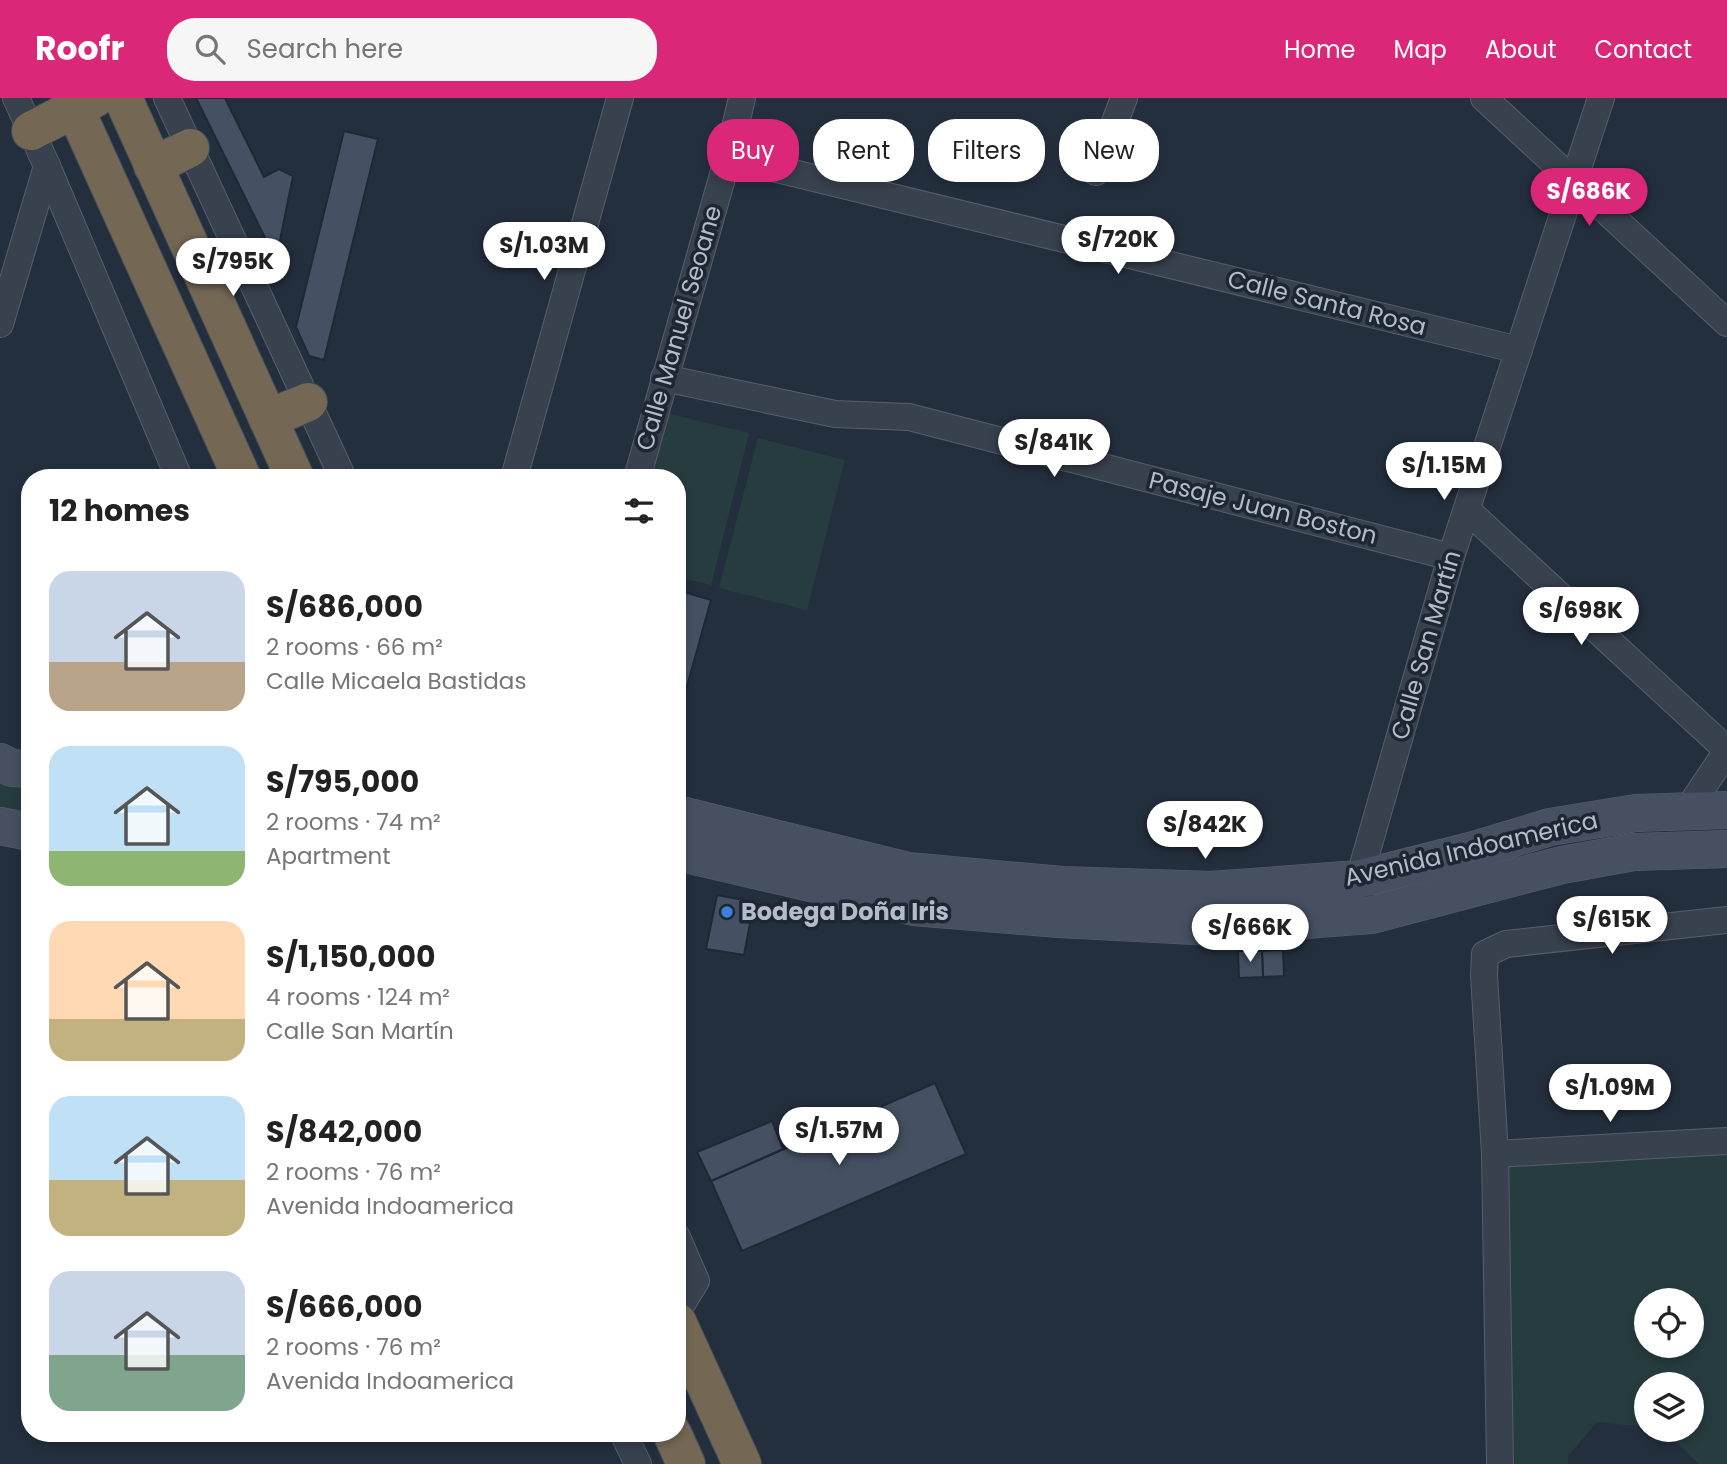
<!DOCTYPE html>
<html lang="en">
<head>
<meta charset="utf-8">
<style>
	body { margin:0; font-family:Poppins,sans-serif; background:#f6f6f6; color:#222; height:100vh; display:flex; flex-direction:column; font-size:26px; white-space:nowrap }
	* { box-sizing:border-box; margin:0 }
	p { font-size:23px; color:#767676 }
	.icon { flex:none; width:38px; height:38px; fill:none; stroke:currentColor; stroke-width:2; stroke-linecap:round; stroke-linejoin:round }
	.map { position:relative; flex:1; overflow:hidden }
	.drawer { position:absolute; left:21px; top:371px; width:665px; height:973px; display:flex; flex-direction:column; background:#fff; border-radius:28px; box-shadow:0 4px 10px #0003 }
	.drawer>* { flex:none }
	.banner { position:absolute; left:707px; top:21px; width:665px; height:63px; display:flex; gap:14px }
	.buttons { position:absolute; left:1634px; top:1190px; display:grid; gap:14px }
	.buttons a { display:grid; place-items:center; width:70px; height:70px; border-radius:50%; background:#fff; box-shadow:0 4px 10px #0003; font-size:35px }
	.price { position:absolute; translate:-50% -60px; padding:0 16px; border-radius:24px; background:#fff; color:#222; font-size:23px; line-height:46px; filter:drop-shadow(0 2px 4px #0008) }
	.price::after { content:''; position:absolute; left:50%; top:42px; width:21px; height:16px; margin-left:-10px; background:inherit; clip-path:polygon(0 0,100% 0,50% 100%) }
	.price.selected { background:#db2777; color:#fff }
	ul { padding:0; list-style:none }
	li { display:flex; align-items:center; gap:21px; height:175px; padding:0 28px }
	li span { display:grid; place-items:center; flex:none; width:196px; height:140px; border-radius:21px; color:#555 }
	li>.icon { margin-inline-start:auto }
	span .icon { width:84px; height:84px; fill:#fffc; stroke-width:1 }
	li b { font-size:30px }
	h2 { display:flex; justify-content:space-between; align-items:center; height:84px; padding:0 28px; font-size:30px }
	.chip { padding:0 24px; border-radius:28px; background:#fff; box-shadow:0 4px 10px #0003; font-size:24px; line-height:63px }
	.chip.selected { background:#db2777; color:#fff }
	header { display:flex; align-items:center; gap:42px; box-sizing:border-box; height:98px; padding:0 35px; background:#db2777; color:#fff }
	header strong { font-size:33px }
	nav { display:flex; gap:38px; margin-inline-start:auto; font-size:24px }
	.search { width:490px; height:63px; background:#f6f6f6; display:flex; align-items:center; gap:18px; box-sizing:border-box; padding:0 24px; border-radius:28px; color:#767676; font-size:26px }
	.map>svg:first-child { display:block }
	.green { fill:#263c3f; fill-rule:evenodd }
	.building { fill:#455162; stroke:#1f2835; stroke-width:2 }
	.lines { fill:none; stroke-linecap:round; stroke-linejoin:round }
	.street-casing { stroke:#565f6c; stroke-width:28 }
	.secondary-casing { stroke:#565f6c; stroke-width:38 }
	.highway-casing { stroke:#434c59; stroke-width:40 }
	.street { stroke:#38414e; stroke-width:26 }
	.secondary { stroke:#465061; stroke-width:37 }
	.highway { stroke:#746855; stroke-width:38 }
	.shop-dot { fill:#3f7fe0; stroke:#1d2633; stroke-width:2.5 }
	.labels { text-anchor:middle; stroke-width:7; stroke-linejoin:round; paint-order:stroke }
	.street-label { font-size:24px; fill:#b4bcc9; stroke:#1d2633 }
	.poi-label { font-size:24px; font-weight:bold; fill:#b4bcc9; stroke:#1d2633; text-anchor:start }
</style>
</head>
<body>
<header>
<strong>Roofr</strong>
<div class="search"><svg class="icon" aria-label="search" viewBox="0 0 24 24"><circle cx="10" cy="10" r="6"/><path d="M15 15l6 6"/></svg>Search here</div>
<nav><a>Home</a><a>Map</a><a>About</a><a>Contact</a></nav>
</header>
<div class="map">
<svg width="1727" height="1366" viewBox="0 0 1727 1366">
	<rect width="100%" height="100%" fill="#242f3e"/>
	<!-- green -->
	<g class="green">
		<path d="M666 315 749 335 711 487 677 479V380H650Z"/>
		<path d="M758 340 845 362 807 512 719 490Z"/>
		<path d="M0 679 30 683V716L0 712Z"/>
		<path d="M1727 1046V1366H1699L1663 1332H1692V1286H1647V1329L1597 1324 1568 1358V1366H1515L1494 1062ZM1647 1202H1692V1248H1647Z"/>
	</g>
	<!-- building -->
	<g class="building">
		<path d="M196 0H225L264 79 279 71 293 78 276 162Z"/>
		<path d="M344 33 378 41 324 262 309 258 296 229Z"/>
		<path d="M677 492 711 502 677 624Z"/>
		<path d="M717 797 754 804 744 857 706 851Z"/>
		<path d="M1283 852 1284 878 1263 879 1262 853Z"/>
		<path d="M1238 853H1262L1263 879 1239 880Z"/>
		<path d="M935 985 966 1056 742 1153 711 1083Z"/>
		<path d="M772 1023 783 1051 711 1083 697 1054Z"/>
	</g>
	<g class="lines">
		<defs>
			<g id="street">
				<path d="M16 0 47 68 179 380"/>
				<path d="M167 0 343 380"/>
				<path d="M1484 0 1727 225"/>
				<path d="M728 59 1519 252"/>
				<path d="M1096 74 1124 0"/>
				<path d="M0 226 47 68"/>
				<path d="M664 280 835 316 909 319 1451 459"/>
				<path d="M514 380 620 0"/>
				<path d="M637 380 728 59 742 0"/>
				<path d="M1467 412 1727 652"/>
				<path d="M1686 714 1727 653"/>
				<path d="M1361 794 1359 781 1451 459 1601 0"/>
				<path d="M1495 1056 1727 1043"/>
				<path d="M677 1139 696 1183 677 1214"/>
				<path d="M623 1335 638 1366"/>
				<path d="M1500 1366 1495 1056 1484 877 1485 856 1506 846 1727 822"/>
			</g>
			<g id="secondary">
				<path d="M0 664 12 670 30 671"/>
				<path d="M677 716 908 773 1062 787 1211 792 1359 781 1474 752 1550 729 1636 715 1727 712"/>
				<path d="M0 728 30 734"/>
				<path d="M677 754 914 809 1059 821 1214 829 1371 817 1562 767 1634 754 1727 751"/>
			</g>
			<g id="highway">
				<path d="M70 0 242 380"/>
				<path d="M123 0 295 380"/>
				<path d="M31 33 95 0"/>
				<path d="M153 68 190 50"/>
				<path d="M268 321 308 304"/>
				<path d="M677 1224 742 1366"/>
				<path d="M672 1335 686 1366"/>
			</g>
		</defs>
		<!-- street casing -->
		<use href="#street" class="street-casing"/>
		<!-- secondary casing -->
		<use href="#secondary" class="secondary-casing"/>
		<!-- highway casing -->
		<use href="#highway" class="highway-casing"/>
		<!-- street -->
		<use href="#street" class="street"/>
		<!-- secondary -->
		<use href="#secondary" class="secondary"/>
		<!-- highway -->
		<use href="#highway" class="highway"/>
	</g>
	<!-- markers -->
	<circle class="shop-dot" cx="727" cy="814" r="7"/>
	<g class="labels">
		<!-- street labels -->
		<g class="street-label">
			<text transform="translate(1327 205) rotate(14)" y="8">Calle Santa Rosa</text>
			<text transform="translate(679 230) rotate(-74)" y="8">Calle Manuel Seoane</text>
			<text transform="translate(1263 410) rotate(14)" y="8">Pasaje Juan Boston</text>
			<text transform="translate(1426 547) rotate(-74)" y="8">Calle San Martín</text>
			<text transform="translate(1471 751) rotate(-13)" y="8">Avenida Indoamerica</text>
		</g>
		<!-- poi labels -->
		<g class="poi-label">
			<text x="741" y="822">Bodega Doña Iris</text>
		</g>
	</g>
</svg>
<div class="buttons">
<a><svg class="icon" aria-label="locate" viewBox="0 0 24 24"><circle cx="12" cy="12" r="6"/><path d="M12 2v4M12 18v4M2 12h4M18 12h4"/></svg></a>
<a><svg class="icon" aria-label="layers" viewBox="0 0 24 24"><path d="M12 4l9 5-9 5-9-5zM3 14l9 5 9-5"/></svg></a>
</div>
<b class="price selected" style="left:1589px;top:130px">S/686K</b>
<b class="price" style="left:1118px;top:178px">S/720K</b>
<b class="price" style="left:544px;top:184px">S/1.03M</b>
<b class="price" style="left:233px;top:200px">S/795K</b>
<b class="price" style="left:1054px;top:381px">S/841K</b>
<b class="price" style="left:1444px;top:404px">S/1.15M</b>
<b class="price" style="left:1581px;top:549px">S/698K</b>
<b class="price" style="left:1205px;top:763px">S/842K</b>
<b class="price" style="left:1612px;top:858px">S/615K</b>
<b class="price" style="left:1250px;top:866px">S/666K</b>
<b class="price" style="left:1610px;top:1026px">S/1.09M</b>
<b class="price" style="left:839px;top:1069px">S/1.57M</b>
<div class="banner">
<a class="chip selected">Buy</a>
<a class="chip">Rent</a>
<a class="chip">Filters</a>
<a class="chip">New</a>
</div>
<section class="drawer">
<h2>12 homes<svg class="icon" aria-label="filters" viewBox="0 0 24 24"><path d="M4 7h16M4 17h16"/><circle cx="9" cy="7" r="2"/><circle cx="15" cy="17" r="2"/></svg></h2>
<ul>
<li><span style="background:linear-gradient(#c9d6e8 65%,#b9a48a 0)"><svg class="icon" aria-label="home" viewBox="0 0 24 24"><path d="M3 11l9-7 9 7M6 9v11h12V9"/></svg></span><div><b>S/686,000</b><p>2 rooms · 66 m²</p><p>Calle Micaela Bastidas</p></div></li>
<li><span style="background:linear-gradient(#bfe0f5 75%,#8fb573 0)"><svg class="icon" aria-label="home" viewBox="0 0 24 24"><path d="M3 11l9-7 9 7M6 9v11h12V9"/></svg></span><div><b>S/795,000</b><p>2 rooms · 74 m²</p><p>Apartment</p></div></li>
<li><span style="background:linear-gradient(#ffd9b3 70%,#c2b280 0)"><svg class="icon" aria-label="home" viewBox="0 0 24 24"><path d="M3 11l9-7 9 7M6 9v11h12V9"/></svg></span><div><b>S/1,150,000</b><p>4 rooms · 124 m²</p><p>Calle San Martín</p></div></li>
<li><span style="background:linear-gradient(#bfe0f5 60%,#c2b280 0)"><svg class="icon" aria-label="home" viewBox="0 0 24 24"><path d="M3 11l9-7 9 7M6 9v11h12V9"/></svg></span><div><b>S/842,000</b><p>2 rooms · 76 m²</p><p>Avenida Indoamerica</p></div></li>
<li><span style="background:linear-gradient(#c9d6e8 60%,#7fa58c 0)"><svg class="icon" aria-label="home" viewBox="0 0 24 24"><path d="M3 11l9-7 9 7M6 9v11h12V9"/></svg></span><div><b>S/666,000</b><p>2 rooms · 76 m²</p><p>Avenida Indoamerica</p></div></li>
</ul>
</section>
</div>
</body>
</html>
